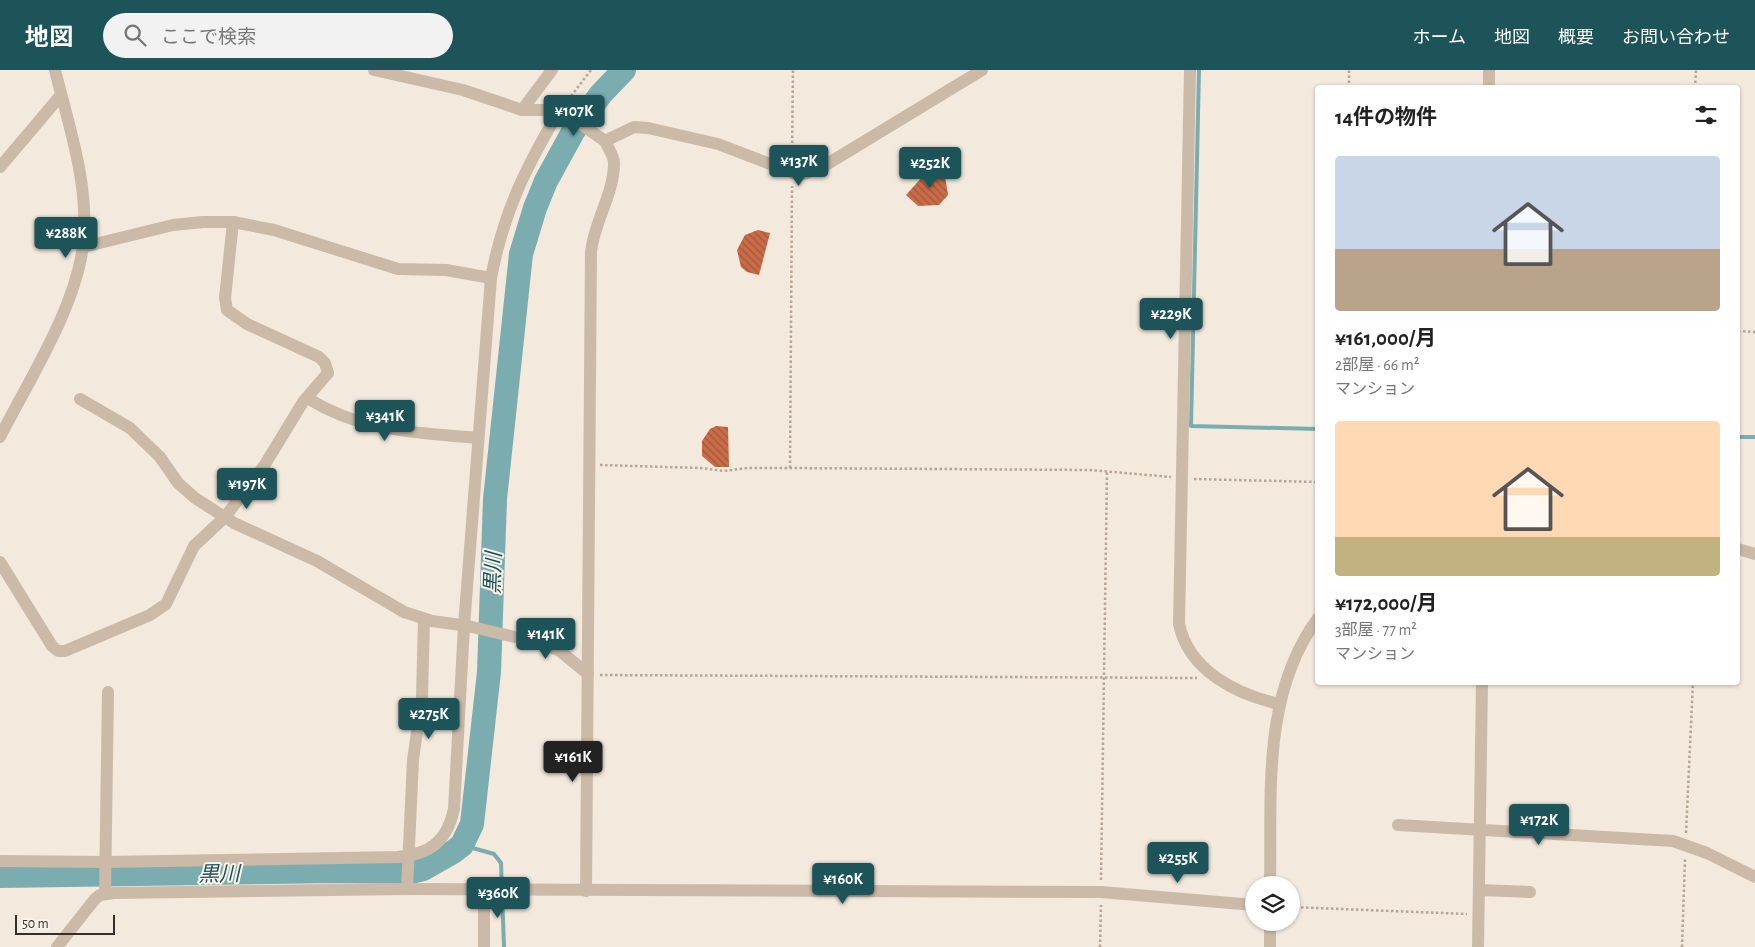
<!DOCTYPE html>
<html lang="ja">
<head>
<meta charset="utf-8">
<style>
	body { margin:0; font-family:"Alegreya Sans","Noto Sans JP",sans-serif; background:#f2f2f2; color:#222; height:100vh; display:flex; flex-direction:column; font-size:19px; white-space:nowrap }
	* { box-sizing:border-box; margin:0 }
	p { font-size:16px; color:#767676 }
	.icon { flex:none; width:28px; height:28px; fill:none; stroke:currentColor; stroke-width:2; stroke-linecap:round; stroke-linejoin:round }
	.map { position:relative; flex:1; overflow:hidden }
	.panel { position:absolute; left:1315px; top:15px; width:425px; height:600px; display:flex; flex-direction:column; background:#fff; border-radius:5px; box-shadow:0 1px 4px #0004 }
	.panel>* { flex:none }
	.controls { position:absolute; left:1245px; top:806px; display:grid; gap:10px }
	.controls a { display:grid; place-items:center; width:55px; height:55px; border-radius:50%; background:#fff; box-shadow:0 1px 4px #0004; font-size:25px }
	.scale { position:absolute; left:15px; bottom:12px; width:100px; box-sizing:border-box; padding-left:5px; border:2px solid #382e29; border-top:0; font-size:14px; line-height:18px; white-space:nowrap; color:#382e29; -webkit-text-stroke:4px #faf3e9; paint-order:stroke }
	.price { position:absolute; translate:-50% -42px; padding:0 11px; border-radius:5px; background:#1d545a; color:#fff; font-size:16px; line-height:32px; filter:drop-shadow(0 1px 2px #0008) }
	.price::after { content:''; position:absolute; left:50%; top:30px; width:15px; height:11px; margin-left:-8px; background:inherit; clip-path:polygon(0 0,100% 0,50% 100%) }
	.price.on { background:#222; color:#fff }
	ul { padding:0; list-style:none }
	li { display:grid; align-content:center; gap:10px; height:265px; padding:0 20px }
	li span { display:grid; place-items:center; height:155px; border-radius:5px; color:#555 }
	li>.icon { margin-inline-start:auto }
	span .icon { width:90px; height:90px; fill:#fffc; stroke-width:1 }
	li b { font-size:21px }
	h2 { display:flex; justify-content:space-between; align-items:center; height:60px; padding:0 20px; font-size:21px }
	header { display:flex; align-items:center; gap:30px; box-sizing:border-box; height:70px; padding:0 25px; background:#1d545a; color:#fff }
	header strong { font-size:24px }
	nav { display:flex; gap:28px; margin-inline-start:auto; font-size:18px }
	.search { width:350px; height:45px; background:#f2f2f2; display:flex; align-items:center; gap:12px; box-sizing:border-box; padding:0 18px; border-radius:28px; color:#767676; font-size:19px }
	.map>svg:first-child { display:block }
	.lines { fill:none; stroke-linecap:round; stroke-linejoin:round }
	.stream { stroke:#7bacb0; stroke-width:4 }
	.river { stroke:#7bacb0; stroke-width:24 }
	.building { fill:url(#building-back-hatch) }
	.path { stroke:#b7a492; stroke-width:2.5; stroke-dasharray:2.5 2.5; stroke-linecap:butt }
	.minor { stroke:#cbbaa8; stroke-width:12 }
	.labels { text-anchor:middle; stroke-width:4; stroke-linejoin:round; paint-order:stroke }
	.water-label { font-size:21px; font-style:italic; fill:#1d545a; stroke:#faf3e9 }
</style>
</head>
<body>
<header>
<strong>地図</strong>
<div class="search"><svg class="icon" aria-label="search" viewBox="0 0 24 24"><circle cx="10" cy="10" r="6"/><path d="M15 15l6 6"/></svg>ここで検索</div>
<nav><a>ホーム</a><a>地図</a><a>概要</a><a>お問い合わせ</a></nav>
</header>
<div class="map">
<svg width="1755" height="877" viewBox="0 0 1755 877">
	<defs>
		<pattern id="building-back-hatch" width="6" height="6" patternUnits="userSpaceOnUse" patternTransform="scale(1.25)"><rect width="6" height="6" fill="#c86b46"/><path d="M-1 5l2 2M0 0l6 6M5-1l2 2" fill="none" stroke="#a3583a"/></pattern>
	</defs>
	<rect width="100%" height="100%" fill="#f3e9dd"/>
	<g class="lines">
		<!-- stream -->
		<g class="stream">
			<path d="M1199 0 1191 356 1318 359"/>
			<path d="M1738 367H1755"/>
			<path d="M462 775 494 784 501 793 504 877"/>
		</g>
		<!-- river -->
		<path class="river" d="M0 806 336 801 411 802 423 799 453 782 462 775 472 754 489 602 495 429 521 184 535 138 546 111 574 60 601 24 624 0"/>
	</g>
	<!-- building -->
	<g class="building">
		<path d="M932 96 945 106 948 125 939 135 918 136 906 125Z"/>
		<path d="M758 160 770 163 759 205 747 202 741 197 737 180 745 165Z"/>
		<path d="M716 356 728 357 729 397H715L702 386V371L710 359Z"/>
	</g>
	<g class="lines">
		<!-- path -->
		<g class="path">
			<path d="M1349 18V0"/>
			<path d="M1695 18 1696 0"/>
			<path d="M568 30 591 0"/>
			<path d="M792 88 793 0"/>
			<path d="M1738 261 1755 262"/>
			<path d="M600 395 701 398 724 401 747 398H790L1090 400 1171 407"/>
			<path d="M790 398 792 116"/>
			<path d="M1194 409 1318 412"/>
			<path d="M600 605 1197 608"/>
			<path d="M1686 763 1693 612"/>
			<path d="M1101 810 1107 401"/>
			<path d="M1291 837 1467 844"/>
			<path d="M1100 877 1101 835"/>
			<path d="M1682 877 1685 789"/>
		</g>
		<!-- minor -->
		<g class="minor">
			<path d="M374 0 463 20 522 40H545L565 43 605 71 634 57 648 58 718 74 796 104H804L824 96 982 0"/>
			<path d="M1190 0 1179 554C1189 601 1236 624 1279 634"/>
			<path d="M1489 18V0"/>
			<path d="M522 40 552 0"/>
			<path d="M0 97 61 25"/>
			<path d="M83 177 173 155 203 152H233L274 160 398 199 446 200 491 208"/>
			<path d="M307 328C364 363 415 362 478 368"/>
			<path d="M80 329 130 358 160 387 178 413 195 428 234 453 317 491 404 542 432 551 468 556 540 573 560 581 588 604"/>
			<path d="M0 367C29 310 75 239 83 176 90 116 69 57 55 0"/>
			<path d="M1738 479 1755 484"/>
			<path d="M0 492 52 576 58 581H65L150 545 166 534 194 476 225 447 264 396 303 332 328 303 325 293 319 287 247 254 227 240 225 228 233 152"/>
			<path d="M1398 755 1673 771 1707 783 1755 807"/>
			<path d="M0 791 105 792 398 787C431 784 447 771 454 739L464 556 491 208C504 141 525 99 559 41"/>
			<path d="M1270 815C1272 725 1261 625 1318 548"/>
			<path d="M407 819 413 690 422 627 424 549"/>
			<path d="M1479 820 1530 822"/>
			<path d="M586 821 591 182C594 152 614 124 614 93 614 86 608 78 605 71"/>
			<path d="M105 824 108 622"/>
			<path d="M57 877 95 829 100 825 114 823 407 819 1101 822 1254 835"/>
			<path d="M484 877V821"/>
			<path d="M1270 877V852"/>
			<path d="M1478 877 1482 612"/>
		</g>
	</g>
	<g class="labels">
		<!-- water labels -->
		<g class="water-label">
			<text transform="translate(493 503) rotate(-88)" y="7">黒川</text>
			<text transform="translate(219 804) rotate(-1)" y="7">黒川</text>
		</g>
	</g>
</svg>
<div class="controls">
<a><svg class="icon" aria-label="layers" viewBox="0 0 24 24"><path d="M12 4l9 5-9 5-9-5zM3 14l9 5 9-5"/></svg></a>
</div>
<div class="scale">50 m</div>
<b class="price" style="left:574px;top:67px">¥107K</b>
<b class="price" style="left:799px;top:117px">¥137K</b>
<b class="price" style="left:930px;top:119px">¥252K</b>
<b class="price" style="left:66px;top:189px">¥288K</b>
<b class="price" style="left:1171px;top:270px">¥229K</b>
<b class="price" style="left:385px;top:372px">¥341K</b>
<b class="price" style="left:247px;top:440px">¥197K</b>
<b class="price" style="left:546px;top:590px">¥141K</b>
<b class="price" style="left:429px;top:670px">¥275K</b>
<b class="price on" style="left:573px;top:713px">¥161K</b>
<b class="price" style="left:1539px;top:776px">¥172K</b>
<b class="price" style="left:1178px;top:814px">¥255K</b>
<b class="price" style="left:843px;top:835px">¥160K</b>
<b class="price" style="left:498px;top:849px">¥360K</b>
<section class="panel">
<h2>14件の物件<svg class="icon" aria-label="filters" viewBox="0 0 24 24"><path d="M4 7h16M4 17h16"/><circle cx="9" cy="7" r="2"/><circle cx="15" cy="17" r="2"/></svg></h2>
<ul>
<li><span style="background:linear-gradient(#c9d6e8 60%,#b9a48a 0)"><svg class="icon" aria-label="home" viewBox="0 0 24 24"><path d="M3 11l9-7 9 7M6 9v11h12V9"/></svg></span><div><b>¥161,000/月</b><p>2部屋 · 66 m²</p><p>マンション</p></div></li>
<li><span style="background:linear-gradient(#ffd9b3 75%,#c2b280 0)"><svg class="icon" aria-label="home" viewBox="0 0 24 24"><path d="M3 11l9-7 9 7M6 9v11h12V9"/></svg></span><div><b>¥172,000/月</b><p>3部屋 · 77 m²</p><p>マンション</p></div></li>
</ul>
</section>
</div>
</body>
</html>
